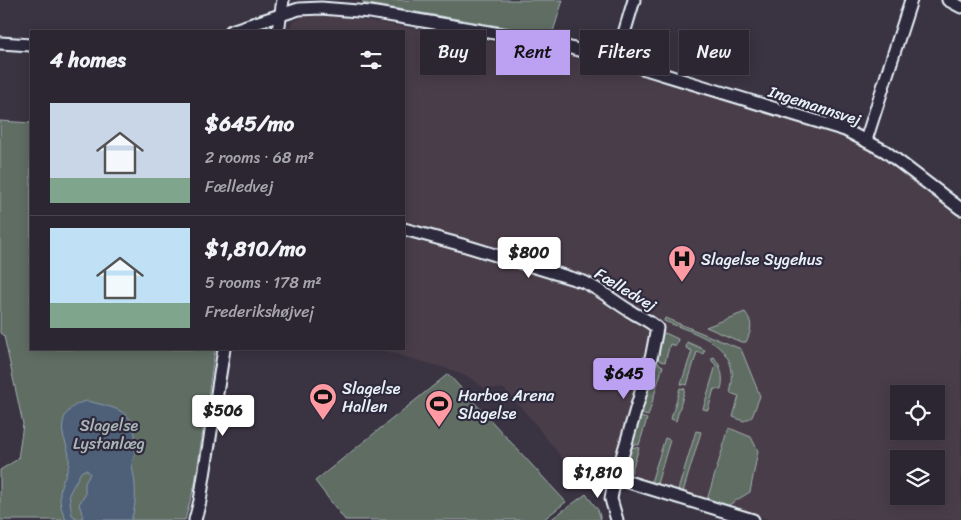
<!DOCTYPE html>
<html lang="en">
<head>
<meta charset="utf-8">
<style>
	body { margin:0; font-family:Sriracha,sans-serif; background:#38323e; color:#f1f3f6; height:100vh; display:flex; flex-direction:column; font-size:19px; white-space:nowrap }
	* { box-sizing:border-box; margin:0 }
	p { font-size:16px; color:#a6a5ac }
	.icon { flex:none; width:28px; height:28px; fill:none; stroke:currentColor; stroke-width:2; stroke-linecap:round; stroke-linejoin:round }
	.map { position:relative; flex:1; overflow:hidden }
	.panel { position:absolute; left:30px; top:30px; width:375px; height:320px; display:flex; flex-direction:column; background:#2c2632; border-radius:0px; box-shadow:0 2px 12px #0003,0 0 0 1px #48434d }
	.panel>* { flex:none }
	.banner { position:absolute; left:420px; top:30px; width:465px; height:45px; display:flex; gap:10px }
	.buttons { position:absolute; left:890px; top:385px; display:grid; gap:10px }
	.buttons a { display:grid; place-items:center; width:55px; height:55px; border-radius:0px; background:#2c2632; box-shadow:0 2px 12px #0003,0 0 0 1px #48434d; font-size:25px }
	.price { position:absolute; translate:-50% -42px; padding:0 11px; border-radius:5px; background:#fff; color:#222; font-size:16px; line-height:32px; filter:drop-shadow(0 1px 2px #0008) }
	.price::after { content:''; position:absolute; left:50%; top:30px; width:15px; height:11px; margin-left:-8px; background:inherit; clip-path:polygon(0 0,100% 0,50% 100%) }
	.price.on { background:#bca0f2; color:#111 }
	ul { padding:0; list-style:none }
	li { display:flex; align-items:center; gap:15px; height:125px; padding:0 20px }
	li+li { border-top:1px solid #48434d }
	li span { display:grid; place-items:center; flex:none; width:140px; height:100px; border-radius:0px; color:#555 }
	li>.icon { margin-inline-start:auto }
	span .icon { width:60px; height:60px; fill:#fffc; stroke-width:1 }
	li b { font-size:21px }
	h2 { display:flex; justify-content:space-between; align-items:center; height:60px; padding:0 20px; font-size:21px }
	.chip { padding:0 18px; border-radius:0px; background:#2c2632; box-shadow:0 2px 12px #0003,0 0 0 1px #48434d; font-size:18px; line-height:45px }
	.chip.on { background:#bca0f2; color:#111 }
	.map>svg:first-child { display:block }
	.built { fill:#483e48; fill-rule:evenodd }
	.green { fill:#5e6d64; stroke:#a3afae }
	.water { fill:#4e6078; stroke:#8c9aab; fill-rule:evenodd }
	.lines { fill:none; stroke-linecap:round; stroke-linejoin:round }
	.minor-casing { stroke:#e8f1f8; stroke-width:15 }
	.minor { stroke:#2f2a3d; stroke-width:11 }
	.labels { text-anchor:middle; stroke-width:4.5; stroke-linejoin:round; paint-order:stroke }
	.street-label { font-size:16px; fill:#e8f1f8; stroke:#2f2a3d }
	.poi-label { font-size:16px; fill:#e8f1f8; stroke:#2f2a3d; text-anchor:start }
	.park-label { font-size:16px; fill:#aab6b5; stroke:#2f2a3d }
</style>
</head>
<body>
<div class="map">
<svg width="961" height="520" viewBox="0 0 961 520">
	<rect width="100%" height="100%" fill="#3a3342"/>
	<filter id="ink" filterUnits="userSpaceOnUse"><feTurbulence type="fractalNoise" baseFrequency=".02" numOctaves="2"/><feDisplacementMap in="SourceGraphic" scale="10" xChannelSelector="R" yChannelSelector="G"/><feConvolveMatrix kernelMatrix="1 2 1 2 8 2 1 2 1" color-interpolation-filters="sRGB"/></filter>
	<g filter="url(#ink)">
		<!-- built -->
		<path class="built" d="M307 15 349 18 442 33 554 53 619 69 839 134 868 148 898 167 961 217V520H771L735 508 731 510 631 479 604 480 569 467 531 419 504 389 484 388 470 378 449 369 376 349H404V31H288L293 22ZM899 394H936V431H899ZM899 459H936V496H899Z"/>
		<!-- green -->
		<g class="green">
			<path d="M363 0H563L552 35 363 3Z"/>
			<path d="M0 121 31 123V349H215L195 484 185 520H0V470L18 459 23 424 4 336 0 333Z"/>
			<path d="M745 312C753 322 752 330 746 342H741L706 327Z"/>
			<path d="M665 318 741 349 760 396 752 417 744 421 733 417 739 396 730 393C743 345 699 335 664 321Z"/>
			<path d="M665 333 678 339 676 346 670 344 665 362 660 361 656 355 661 336Z"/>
			<path d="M687 342 705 350 703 354 697 352 687 385 681 384 692 351 686 348Z"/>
			<path d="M714 357C722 367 724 378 721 390L714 389 708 410 703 409 716 365 712 361V358Z"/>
			<path d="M655 358 659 364 663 366 648 416 638 413Z"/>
			<path d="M448 374 566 502 543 520H345L315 481Z"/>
			<path d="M680 388 685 389 676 421 671 419Z"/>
			<path d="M637 416 647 419 639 445 635 444 627 447Z"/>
			<path d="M729 428 751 437 758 451 750 492 727 506 707 500Z"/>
			<path d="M696 431 701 432 683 492 689 494V497L671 492 672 489 678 490Z"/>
			<path d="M665 438 670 440 657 484 663 486 662 489 644 484 645 480 651 482Z"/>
			<path d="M634 447 639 448 630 476 636 478 635 481 628 477 624 471 626 451Z"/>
			<path d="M586 494 598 510 601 520H550Z"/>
		</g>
		<!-- water -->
		<path class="water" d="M87 401C119 409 139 410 135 451 135 456 132 461 132 466 133 473 135 479 135 486 136 496 135 510 131 520H66C60 508 58 496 62 483 65 475 69 469 69 461 70 452 65 443 63 434 60 417 70 404 87 401ZM84 470H87L90 474 85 483V495L79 504 83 517 78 519 72 515 69 494 81 472Z"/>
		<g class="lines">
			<defs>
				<g id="minor">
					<path d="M948 0 961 7"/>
					<path d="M231 31 299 9 321 8 370 12 548 42 616 60 845 130 885 151 961 209"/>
					<path d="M278 31 283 0"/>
					<path d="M0 43 31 45"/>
					<path d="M616 60 634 0"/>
					<path d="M866 140 911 0"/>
					<path d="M404 229 466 246 584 282C601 290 615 302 630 311 639 317 649 320 657 328L652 354 613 488 611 499 617 520"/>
					<path d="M615 478 753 520"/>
					<path d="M195 520 200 501 224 349"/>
				</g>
			</defs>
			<!-- minor casing -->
			<use href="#minor" class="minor-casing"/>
			<!-- minor -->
			<use href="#minor" class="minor"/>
		</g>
	</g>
	<!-- icons -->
	<defs>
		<symbol id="hospital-pin" viewBox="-11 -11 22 30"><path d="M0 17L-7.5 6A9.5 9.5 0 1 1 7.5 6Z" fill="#ff9aa2" stroke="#2f2a3d"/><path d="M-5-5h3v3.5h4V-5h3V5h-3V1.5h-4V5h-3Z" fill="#111"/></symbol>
		<symbol id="stadium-pin" viewBox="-11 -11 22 30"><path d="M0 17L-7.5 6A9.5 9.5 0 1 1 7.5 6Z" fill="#ff9aa2" stroke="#2f2a3d"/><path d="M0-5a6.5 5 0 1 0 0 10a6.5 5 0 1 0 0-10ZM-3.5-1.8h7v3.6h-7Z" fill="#111"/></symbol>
	</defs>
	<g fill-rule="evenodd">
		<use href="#hospital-pin" x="666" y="243" width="32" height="43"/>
		<use href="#stadium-pin" x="307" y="381" width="32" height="43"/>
		<use href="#stadium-pin" x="423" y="388" width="32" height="43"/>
	</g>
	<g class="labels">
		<!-- street labels -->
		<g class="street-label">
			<text transform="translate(815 105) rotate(18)" y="6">Ingemannsvej</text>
			<text transform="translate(626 289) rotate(31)" y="6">Fælledvej</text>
		</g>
		<!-- poi labels -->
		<g class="poi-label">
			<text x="701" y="265">Slagelse Sygehus</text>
			<text x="342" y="394">Slagelse<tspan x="342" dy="18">Hallen</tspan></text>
			<text x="458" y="401">Harboe Arena<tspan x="458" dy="18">Slagelse</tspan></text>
		</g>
		<!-- park labels -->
		<g class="park-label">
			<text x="109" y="431">Slagelse<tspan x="109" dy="18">Lystanlæg</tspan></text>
		</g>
	</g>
</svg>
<div class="buttons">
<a><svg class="icon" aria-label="locate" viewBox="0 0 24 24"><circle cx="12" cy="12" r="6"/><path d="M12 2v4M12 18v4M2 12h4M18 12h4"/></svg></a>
<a><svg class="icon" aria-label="layers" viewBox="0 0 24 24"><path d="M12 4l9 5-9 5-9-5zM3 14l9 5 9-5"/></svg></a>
</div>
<b class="price" style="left:529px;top:279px">$800</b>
<b class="price on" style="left:624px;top:400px">$645</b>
<b class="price" style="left:223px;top:437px">$506</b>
<b class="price" style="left:598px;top:499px">$1,810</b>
<div class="banner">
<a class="chip">Buy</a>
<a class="chip on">Rent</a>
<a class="chip">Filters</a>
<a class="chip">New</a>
</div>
<section class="panel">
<h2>4 homes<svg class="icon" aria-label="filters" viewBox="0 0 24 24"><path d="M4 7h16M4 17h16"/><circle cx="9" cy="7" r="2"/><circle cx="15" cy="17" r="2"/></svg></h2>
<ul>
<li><span style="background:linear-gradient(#c9d6e8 75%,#7fa58c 0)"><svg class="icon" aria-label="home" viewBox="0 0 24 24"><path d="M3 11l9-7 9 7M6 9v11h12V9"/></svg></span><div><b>$645/mo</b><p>2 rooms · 68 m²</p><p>Fælledvej</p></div></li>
<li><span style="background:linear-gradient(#bfe0f5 75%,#7fa58c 0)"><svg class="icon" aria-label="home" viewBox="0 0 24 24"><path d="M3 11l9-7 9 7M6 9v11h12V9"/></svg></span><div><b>$1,810/mo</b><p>5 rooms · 178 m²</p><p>Frederikshøjvej</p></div></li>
</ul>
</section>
</div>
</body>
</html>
